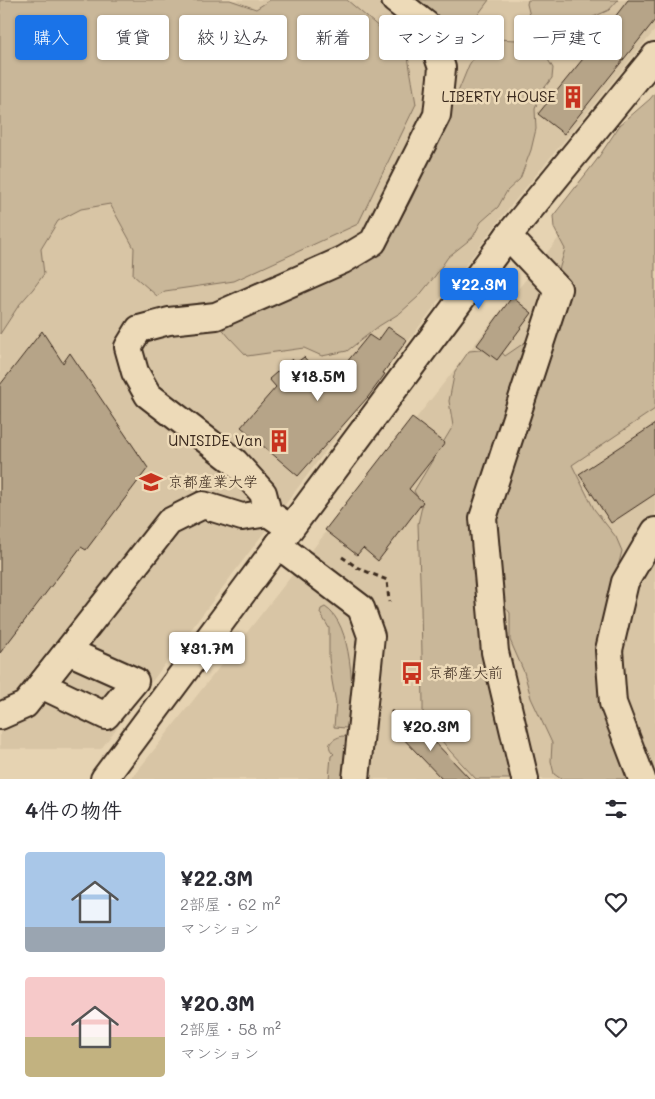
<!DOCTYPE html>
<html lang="ja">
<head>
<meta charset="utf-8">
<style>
	body { margin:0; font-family:Mali,"Klee One",sans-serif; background:#f2f2f3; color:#2b2b33; height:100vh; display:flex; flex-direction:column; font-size:19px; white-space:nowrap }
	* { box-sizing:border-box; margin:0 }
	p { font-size:16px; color:#7c7c81 }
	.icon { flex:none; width:28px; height:28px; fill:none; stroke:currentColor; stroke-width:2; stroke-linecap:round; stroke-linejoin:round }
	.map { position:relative; height:779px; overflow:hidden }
	.details { display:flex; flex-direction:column; background:#fff; flex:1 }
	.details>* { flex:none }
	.hud { position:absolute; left:15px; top:15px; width:625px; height:45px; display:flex; gap:10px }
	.price { position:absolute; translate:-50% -42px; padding:0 11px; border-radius:5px; background:#fff; color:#222; font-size:16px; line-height:32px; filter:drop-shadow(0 1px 2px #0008) }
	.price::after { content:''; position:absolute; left:50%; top:30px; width:15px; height:11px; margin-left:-8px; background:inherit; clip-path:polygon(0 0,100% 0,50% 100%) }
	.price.selected { background:#1a73e8; color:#fff }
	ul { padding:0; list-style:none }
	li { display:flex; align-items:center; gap:15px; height:125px; padding:0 25px }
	li span { display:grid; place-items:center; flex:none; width:140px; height:100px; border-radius:5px; color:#555 }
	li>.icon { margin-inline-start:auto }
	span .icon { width:60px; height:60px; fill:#fffc; stroke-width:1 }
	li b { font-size:21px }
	h2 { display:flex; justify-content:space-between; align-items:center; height:60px; padding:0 25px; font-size:21px }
	.tag { padding:0 18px; border-radius:5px; background:#fff; box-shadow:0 1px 4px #0004; font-size:18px; line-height:45px }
	.tag.selected { background:#1a73e8; color:#fff }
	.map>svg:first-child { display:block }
	.built { fill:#d8c5a5 }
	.green { fill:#c9b799; stroke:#82705c }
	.building { fill:#b6a488; stroke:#3b2a1e }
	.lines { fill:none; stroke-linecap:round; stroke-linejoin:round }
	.minor-casing { stroke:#3b2a1e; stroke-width:30 }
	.path { stroke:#3b2a1e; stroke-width:3; stroke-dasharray:5 4; stroke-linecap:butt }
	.minor { stroke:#eddab8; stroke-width:26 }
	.labels { text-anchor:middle; stroke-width:5; stroke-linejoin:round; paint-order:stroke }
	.poi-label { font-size:15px; fill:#3b2a1e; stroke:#eddab8; text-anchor:end }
</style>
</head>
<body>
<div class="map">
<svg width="655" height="779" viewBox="0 0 655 779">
	<rect width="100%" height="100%" fill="#e6d3b2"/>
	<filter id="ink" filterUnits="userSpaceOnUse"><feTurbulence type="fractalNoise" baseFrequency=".02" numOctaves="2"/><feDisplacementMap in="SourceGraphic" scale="10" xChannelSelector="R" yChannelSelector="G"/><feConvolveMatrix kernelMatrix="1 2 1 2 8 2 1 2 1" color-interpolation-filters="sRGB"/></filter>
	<g filter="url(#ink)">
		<!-- built -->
		<g class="built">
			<path d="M0 0H655V30L504 214 101 749H0Z"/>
			<path d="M655 116V779H131Z"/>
		</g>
		<!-- green -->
		<g class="green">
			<path d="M0 0H230L256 9 270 0H347L407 51 416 104 358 224 234 281 165 291 157 296 133 275 134 248 110 204 81 209 58 221 41 249 44 274 33 289 19 305 0 334Z"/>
			<path d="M415 0H489L461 37Z"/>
			<path d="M528 0H618L609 10 571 27 537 25 531 20 527 4Z"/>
			<path d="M495 39 517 40 544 53 553 68 552 78 542 91 535 109 536 129 531 150 520 179 507 191 498 207 481 222 473 237 448 257 435 276 418 297 400 313 379 326 347 351 322 356 304 348 247 356 229 337 220 326 368 259 388 241 411 200 436 146 469 65 480 48Z"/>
			<path d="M655 93V409L572 465 594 509 616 537 622 551 617 571 607 717 627 779H561L554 774 551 761 552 743 531 698 524 672 510 640V613L504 605 476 586 494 688 515 779H476L450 751 423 717V703L421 607 418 524 422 506 414 491 453 426 449 401 455 371 469 351 480 350 499 349 505 356 524 343 565 303 559 270 565 249 554 228 553 216 596 161 620 125 650 99Z"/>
			<path d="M325 607C353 624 353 693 352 723L346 728 334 727 336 703 332 681 329 658V628L320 613 321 609Z"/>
			<path d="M342 736 350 737 348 779H329L331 756 334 754C324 745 332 739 342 736Z"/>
		</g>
		<!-- building -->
		<g class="building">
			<path d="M628 0H655V20L564 134 538 114 591 49H590Z"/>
			<path d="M512 297 532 313 497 360 477 345Z"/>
			<path d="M388 327 407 340 383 373 385 374 368 397 298 476 241 427 276 387 269 379 292 359 296 363 304 357 328 385 369 335 378 341Z"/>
			<path d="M42 331 63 363 70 353 148 468 86 550 81 547 0 653V385Z"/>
			<path d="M412 418 445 443 409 489 423 502 378 561 363 548 357 555 325 530Z"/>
			<path d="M655 424V494L611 523 579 474Z"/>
			<path d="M412 718 470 779H442L397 732Z"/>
		</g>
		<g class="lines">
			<defs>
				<g id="minor">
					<path d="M508 236 558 289 483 518 495 652 525 779"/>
					<path d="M290 528 268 513 263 493 235 462 148 395 135 372 128 347 139 329 169 321 216 316 343 260 373 242 437 115 442 68 427 25 395 0"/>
					<path d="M278 545 361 608 371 636 356 779"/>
					<path d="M68 651 135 681 106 716 41 685Z"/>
					<path d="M0 716 25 705 169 522 203 505 242 517 268 513"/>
					<path d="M104 779 508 236 655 56"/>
					<path d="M642 779 613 703 609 650 625 582 655 531"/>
				</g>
			</defs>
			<!-- minor casing -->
			<use href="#minor" class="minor-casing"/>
			<!-- path -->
			<g class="path">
				<path d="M342 557 358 568 387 580 389 602"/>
				<path d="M391 711 405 724"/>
			</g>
			<!-- minor -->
			<use href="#minor" class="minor"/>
		</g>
	</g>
	<!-- icons -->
	<defs>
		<symbol id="building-bare" viewBox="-9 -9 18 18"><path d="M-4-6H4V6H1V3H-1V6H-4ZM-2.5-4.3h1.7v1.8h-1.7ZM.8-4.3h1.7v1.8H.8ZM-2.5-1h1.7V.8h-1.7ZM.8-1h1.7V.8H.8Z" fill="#c8321e" stroke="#eddab8" stroke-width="2.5" paint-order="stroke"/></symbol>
		<symbol id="university-bare" viewBox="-9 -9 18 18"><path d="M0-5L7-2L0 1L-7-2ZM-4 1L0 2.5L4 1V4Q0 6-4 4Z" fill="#c8321e" stroke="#eddab8" stroke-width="2.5" paint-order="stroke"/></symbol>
		<symbol id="bus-bare" viewBox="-9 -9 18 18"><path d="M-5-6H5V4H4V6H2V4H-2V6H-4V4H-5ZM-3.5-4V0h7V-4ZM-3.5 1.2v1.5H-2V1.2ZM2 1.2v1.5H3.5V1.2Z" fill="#c8321e" stroke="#eddab8" stroke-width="2.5" paint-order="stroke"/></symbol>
	</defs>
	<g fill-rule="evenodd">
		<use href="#building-bare" x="557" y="81" width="32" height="32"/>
		<use href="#building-bare" x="263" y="425" width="32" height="32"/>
		<use href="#university-bare" x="135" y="466" width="32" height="32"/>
		<use href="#bus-bare" x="396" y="657" width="32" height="32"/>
	</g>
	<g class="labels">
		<!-- poi labels -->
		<g class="poi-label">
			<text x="556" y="102">LIBERTY HOUSE</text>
			<text x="262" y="446">UNISIDE Van</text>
			<text x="168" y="487" text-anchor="start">京都産業大学</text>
			<text x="428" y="678" text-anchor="start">京都産大前</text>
		</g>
	</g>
</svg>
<b class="price selected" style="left:479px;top:310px">¥22.3M</b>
<b class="price" style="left:318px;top:402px">¥18.5M</b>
<b class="price" style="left:207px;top:674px">¥31.7M</b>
<b class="price" style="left:431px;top:752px">¥20.3M</b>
<div class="hud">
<a class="tag selected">購入</a>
<a class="tag">賃貸</a>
<a class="tag">絞り込み</a>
<a class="tag">新着</a>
<a class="tag">マンション</a>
<a class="tag">一戸建て</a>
</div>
</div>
<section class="details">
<h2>4件の物件<svg class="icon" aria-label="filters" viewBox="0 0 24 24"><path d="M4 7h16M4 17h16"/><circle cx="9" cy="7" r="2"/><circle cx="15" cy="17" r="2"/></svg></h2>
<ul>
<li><span style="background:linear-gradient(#a9c7e8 75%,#9aa5b1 0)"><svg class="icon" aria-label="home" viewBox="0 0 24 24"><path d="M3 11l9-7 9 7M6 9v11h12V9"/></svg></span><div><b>¥22.3M</b><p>2部屋 · 62 m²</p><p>マンション</p></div><svg class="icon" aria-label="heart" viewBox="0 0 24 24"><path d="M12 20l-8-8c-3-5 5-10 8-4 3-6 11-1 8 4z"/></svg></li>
<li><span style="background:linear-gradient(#f6c9c9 60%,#c2b280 0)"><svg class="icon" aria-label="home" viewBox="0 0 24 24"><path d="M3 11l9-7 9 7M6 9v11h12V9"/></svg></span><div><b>¥20.3M</b><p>2部屋 · 58 m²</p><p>マンション</p></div><svg class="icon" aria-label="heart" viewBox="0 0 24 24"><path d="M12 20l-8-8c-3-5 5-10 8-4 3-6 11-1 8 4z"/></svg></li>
</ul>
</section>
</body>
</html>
